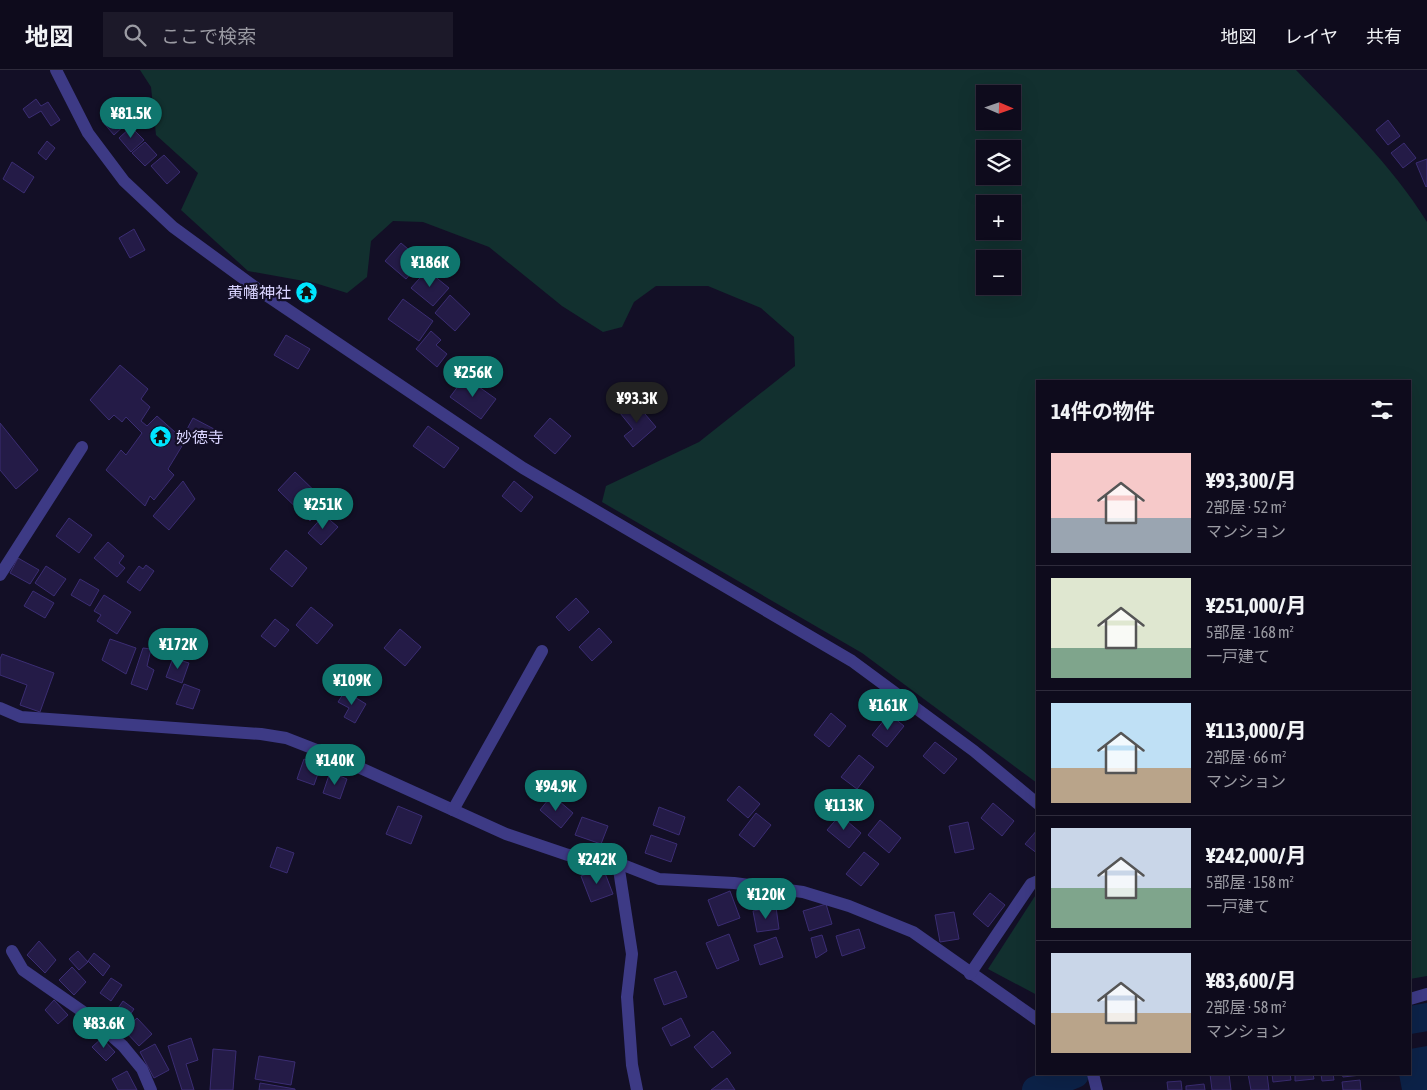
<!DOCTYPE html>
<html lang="ja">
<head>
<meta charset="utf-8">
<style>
	body { margin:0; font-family:"Asap Condensed","Noto Sans JP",sans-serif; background:#1c1929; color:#f1f3f6; height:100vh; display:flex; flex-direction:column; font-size:19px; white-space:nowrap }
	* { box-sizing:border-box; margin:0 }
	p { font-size:16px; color:#9b9ba3 }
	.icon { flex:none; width:28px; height:28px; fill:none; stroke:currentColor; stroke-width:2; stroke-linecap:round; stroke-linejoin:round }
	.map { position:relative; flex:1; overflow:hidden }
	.sheet { position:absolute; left:1036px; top:310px; width:375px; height:695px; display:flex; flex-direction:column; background:#0e0b1c; border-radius:0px; box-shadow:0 5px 20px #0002,0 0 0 1px #2e2b3b }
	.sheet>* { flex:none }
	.needle { width:32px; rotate:92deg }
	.fabs { position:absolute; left:976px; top:15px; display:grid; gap:10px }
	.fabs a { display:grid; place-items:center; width:45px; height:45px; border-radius:0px; background:#0e0b1c; box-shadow:0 5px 20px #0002,0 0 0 1px #2e2b3b; font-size:25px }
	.price { position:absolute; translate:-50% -42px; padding:0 11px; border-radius:18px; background:#0f766e; color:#fff; font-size:16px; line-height:32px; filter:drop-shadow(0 1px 2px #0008) }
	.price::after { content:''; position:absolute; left:50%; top:30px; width:15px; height:11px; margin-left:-8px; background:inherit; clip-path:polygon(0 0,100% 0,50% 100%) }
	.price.on { background:#222; color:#fff }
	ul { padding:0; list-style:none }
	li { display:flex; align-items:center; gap:15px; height:125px; padding:0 15px }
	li+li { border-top:1px solid #2e2b3b }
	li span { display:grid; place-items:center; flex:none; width:140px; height:100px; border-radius:0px; color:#555 }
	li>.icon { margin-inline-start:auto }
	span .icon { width:60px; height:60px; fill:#fffc; stroke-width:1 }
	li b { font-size:21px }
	h2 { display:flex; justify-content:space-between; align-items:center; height:60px; padding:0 15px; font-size:21px }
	header { display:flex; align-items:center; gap:30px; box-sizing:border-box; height:70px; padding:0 25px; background:#0e0b1c; border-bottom:1px solid #2e2b3b }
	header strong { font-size:24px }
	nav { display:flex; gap:28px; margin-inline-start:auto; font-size:18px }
	.search { width:350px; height:45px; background:#1c1929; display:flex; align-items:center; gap:12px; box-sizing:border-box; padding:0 18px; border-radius:0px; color:#9b9ba3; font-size:19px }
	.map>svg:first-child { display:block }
	.green { fill:#12302f; fill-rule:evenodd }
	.water { fill:#0c2248 }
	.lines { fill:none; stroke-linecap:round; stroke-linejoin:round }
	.river { stroke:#0c2248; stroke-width:28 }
	.building { fill:#241b47; stroke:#3b2d73 }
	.minor { stroke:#3d3a85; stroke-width:12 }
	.labels { text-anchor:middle; stroke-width:4.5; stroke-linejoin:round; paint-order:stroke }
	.poi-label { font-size:16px; fill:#d9d4ff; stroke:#130f26; text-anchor:end }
</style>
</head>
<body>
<header>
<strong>地図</strong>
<div class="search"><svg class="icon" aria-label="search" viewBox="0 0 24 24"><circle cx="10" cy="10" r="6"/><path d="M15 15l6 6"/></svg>ここで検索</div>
<nav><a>地図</a><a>レイヤ</a><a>共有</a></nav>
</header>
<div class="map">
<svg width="1427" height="1020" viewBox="0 0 1427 1020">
	<rect width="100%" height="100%" fill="#130f26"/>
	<!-- green -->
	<g class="green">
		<path d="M140 0H1296C1342 48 1392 95 1427 152V906L1410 909V311H1038L1037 713 862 583 602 432 606 416 699 372 795 296 794 267 761 238 708 216H656L634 232 622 257 603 262 562 236 489 177 423 152 393 151 371 171 367 207 347 223 315 213 248 201 181 140 198 103 156 65 151 17ZM985 24H1012V51H985ZM985 79H1012V106H985ZM985 134H1012V161H985ZM985 189H1012V216H985Z"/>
		<path d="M1037 823V925L988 899Z"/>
	</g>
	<!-- water -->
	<path class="water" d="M1427 976V1020H1402L1399 1004H1410V979Z"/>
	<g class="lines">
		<!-- river -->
		<g class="river">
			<path d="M1410 950 1427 947"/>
			<path d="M1036 1020 1075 1004"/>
		</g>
	</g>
	<!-- building -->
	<g class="building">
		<path d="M36 29 41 36 48 32 60 50 51 56 41 41 29 48 23 39Z"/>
		<path d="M114 40 127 53 114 65 102 51Z"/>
		<path d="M1388 50 1400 66 1388 75 1376 60Z"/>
		<path d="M131 57 144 70 131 82 119 68Z"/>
		<path d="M47 71 55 78 46 90 38 83Z"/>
		<path d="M145 72 157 85 145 96 132 83Z"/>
		<path d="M1404 73 1416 88 1403 98 1391 83Z"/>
		<path d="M164 85 180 102 167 114 151 96Z"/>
		<path d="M1427 89V116L1426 117 1416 93Z"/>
		<path d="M12 92 34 107 24 123 3 109Z"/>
		<path d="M134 159 145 180 130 188 119 168Z"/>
		<path d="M401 173 422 191 406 209 385 191Z"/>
		<path d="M427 200 449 218 433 236 411 218Z"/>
		<path d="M450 225 470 244 455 261 435 243Z"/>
		<path d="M403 229 433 251 419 271 388 249Z"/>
		<path d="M431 261 441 270 436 275 447 284 437 297 416 279Z"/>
		<path d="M286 265 310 279 298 299 274 285Z"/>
		<path d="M120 295 148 319 141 329 150 337 141 351 147 356 157 346 185 371 168 399 174 405 154 430 150 426 145 436 106 400 121 380 126 385 142 363 126 347 122 352 114 345 109 350 90 330Z"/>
		<path d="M465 307 496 329 481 349 450 327Z"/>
		<path d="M634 331 656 357 633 377 624 366 633 359 620 343Z"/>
		<path d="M193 348 214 359 207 372 186 361Z"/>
		<path d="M550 348 571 366 555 384 534 366Z"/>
		<path d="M0 353 38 400 16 419 0 400Z"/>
		<path d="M428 356 459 378 444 398 413 376Z"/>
		<path d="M295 402 327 433 310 451 278 420Z"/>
		<path d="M183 411 195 429 169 460 153 446Z"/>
		<path d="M514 411 533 427 521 442 502 426Z"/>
		<path d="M335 426 348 438 339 449 325 437Z"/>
		<path d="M324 445 338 457 321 475 308 463Z"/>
		<path d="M69 448 92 465 79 483 56 466Z"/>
		<path d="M108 472 124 486 119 493 125 498 117 507 94 488Z"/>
		<path d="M286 480 307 498 292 517 270 499Z"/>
		<path d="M18 488 39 500 30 514 10 503Z"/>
		<path d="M146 495 154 501 140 521 127 512 139 496 143 499Z"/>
		<path d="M46 496 66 509 54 526 35 513Z"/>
		<path d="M80 509 99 520 90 536 71 525Z"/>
		<path d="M33 521 54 533 45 548 24 536Z"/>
		<path d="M104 525 131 542 117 564 97 551 101 545 94 541Z"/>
		<path d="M576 528 589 542 569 561 556 547Z"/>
		<path d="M311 537 333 555 317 574 296 555Z"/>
		<path d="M275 549 289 560 275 577 261 566Z"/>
		<path d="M599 558 612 572 592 591 579 577Z"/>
		<path d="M400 559 421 577 405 596 384 578Z"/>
		<path d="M110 569 136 578 126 604 102 590Z"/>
		<path d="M143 578 151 579 147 596 154 600 147 620 131 614Z"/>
		<path d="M2 584 54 603 40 642 20 635 27 615 0 605V589Z"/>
		<path d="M173 588 189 593 182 613 166 607Z"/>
		<path d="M355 604 370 612 362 625 348 617Z"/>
		<path d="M184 614 200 620 193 639 176 634Z"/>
		<path d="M345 621 366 634 355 653 344 647 349 638 338 632Z"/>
		<path d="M831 643 846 656 829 677 814 665Z"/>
		<path d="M889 644 904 656 887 677 872 665Z"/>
		<path d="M935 672 957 689 944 704 923 686Z"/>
		<path d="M859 685 874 697 857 719 841 707Z"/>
		<path d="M304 689 321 695 314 715 297 709Z"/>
		<path d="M330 702 347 709 340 729 323 723Z"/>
		<path d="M739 716 760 734 748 748 727 730Z"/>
		<path d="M552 725 573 743 561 758 540 740Z"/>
		<path d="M993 733 1014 751 1002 766 981 748Z"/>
		<path d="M398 736 422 746 411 774 386 764Z"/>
		<path d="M659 737 685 747 679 765 653 755Z"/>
		<path d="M756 743 771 755 754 777 739 765Z"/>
		<path d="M840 745 861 763 849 778 827 760Z"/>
		<path d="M582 747 608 756 601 774 575 765Z"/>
		<path d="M880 750 901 768 889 783 868 765Z"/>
		<path d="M968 752 974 779 955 783 949 756Z"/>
		<path d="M1038 759V784L1025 774Z"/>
		<path d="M651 765 677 774 671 792 645 783Z"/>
		<path d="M277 777 294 783 287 803 270 797Z"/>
		<path d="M864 782 879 794 861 816 846 804Z"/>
		<path d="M603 798 613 824 591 832 581 806Z"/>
		<path d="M730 821 740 848 718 856 708 830Z"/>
		<path d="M990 823 1005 835 988 857 973 844Z"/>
		<path d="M826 834 832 854 809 861 803 841Z"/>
		<path d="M776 837 779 859 757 862 753 841Z"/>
		<path d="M954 842 959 869 940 872 935 845Z"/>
		<path d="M859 859 865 878 842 886 836 866Z"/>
		<path d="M729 864 739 890 717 899 706 873Z"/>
		<path d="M822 865 827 881 816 888 811 868Z"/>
		<path d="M776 867 783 887 760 895 754 875Z"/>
		<path d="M39 871 56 890 45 903 27 885Z"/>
		<path d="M78 881 88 892 79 900 69 889Z"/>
		<path d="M94 883 110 896 103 906 88 891Z"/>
		<path d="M72 897 86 912 74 925 59 910Z"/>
		<path d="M676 901 687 927 664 935 654 909Z"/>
		<path d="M111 908 122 915 111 931 100 923Z"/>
		<path d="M54 930 68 945 58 954 45 940Z"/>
		<path d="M123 931 134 939 123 955 112 947Z"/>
		<path d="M137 948 152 964 139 976 124 960Z"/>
		<path d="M681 948 690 966 671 976 662 958Z"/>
		<path d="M713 961 731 983 712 998 694 977Z"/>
		<path d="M102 968 115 982 106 991 92 977Z"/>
		<path d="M191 968 198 990 186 994 194 1020H182L168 976Z"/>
		<path d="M155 974 169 1000 154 1008 140 982Z"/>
		<path d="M213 979 236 981 233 1020H210Z"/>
		<path d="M259 986 295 992 291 1015 255 1009Z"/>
		<path d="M127 1001 137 1020H118L112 1009Z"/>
		<path d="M1210 1004H1229L1231 1020H1212Z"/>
		<path d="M1248 1004H1267L1269 1020H1251Z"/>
		<path d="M1272 1004H1290L1291 1010 1273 1012Z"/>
		<path d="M1295 1004H1313L1314 1009 1295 1011Z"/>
		<path d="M1321 1004H1333L1334 1010 1322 1011Z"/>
		<path d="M1342 1004H1361V1005L1343 1007Z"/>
		<path d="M727 1008 735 1020H711Z"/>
		<path d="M1360 1010 1361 1020H1343L1342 1012Z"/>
		<path d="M1181 1011 1182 1020H1168L1167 1012Z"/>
		<path d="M260 1013 295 1019V1020H259Z"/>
		<path d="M1204 1014 1205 1020H1186V1016Z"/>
	</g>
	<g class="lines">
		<!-- minor -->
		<g class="minor">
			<path d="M56 0 88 63 124 111 173 157 263 223 523 398 852 591 974 681 1038 734"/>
			<path d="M0 505 82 377"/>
			<path d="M0 638 21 647 261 664 286 668 345 691 506 764 568 785 595 784 659 809 734 813 803 822 849 836 913 862 1038 950"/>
			<path d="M453 740 542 581"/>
			<path d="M618 793 632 884 627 927 632 995 637 1020"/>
			<path d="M12 881 23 900 89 946 123 976 142 999 151 1020"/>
			<path d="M970 904 1031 814 1038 811"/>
			<path d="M1410 929 1427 924"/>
			<path d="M1093 1004 1097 1020"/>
		</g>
	</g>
	<!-- icons -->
	<defs>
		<symbol id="temple-disc" viewBox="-11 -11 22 22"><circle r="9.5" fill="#00e5ff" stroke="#130f26"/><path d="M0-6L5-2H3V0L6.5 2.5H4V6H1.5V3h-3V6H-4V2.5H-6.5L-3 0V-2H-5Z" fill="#111"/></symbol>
	</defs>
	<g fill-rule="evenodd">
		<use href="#temple-disc" x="294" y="210" width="25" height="25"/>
		<use href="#temple-disc" x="148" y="354" width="25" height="25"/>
	</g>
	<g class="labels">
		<!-- poi labels -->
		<g class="poi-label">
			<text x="291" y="228">黄幡神社</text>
			<text x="176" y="373" text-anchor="start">妙徳寺</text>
		</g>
	</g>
</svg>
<div class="fabs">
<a><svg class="needle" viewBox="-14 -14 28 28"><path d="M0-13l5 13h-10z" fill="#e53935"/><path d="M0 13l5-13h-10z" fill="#9b9ba3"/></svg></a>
<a><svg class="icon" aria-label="layers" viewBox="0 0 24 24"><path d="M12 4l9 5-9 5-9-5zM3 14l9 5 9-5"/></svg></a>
<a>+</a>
<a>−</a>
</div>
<b class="price" style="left:131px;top:69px">¥81.5K</b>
<b class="price" style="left:430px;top:218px">¥186K</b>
<b class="price" style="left:473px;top:328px">¥256K</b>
<b class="price on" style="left:637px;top:354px">¥93.3K</b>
<b class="price" style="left:323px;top:460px">¥251K</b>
<b class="price" style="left:178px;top:600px">¥172K</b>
<b class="price" style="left:352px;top:636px">¥109K</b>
<b class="price" style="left:888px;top:661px">¥161K</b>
<b class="price" style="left:335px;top:716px">¥140K</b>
<b class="price" style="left:556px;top:742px">¥94.9K</b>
<b class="price" style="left:844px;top:761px">¥113K</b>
<b class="price" style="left:597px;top:815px">¥242K</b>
<b class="price" style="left:766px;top:850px">¥120K</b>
<b class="price" style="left:104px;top:979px">¥83.6K</b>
<section class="sheet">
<h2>14件の物件<svg class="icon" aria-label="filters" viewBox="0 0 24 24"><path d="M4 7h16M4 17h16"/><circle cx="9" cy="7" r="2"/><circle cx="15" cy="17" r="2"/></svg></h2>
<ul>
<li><span style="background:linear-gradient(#f6c9c9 65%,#9aa5b1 0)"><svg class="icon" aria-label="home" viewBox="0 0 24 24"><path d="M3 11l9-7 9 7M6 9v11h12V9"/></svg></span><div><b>¥93,300/月</b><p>2部屋 · 52 m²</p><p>マンション</p></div></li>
<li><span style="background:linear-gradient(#dfe7d0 70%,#7fa58c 0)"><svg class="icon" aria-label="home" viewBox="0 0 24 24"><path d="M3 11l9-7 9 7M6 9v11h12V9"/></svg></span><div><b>¥251,000/月</b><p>5部屋 · 168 m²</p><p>一戸建て</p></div></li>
<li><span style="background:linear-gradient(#bfe0f5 65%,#b9a48a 0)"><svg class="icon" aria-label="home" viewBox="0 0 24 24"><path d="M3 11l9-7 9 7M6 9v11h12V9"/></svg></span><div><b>¥113,000/月</b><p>2部屋 · 66 m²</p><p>マンション</p></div></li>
<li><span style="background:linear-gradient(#c9d6e8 60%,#7fa58c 0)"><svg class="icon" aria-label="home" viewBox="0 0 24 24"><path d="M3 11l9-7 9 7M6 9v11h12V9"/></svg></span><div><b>¥242,000/月</b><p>5部屋 · 158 m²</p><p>一戸建て</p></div></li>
<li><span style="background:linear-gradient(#c9d6e8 60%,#b9a48a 0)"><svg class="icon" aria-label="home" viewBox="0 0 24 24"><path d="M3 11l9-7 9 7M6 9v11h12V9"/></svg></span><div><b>¥83,600/月</b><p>2部屋 · 58 m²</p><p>マンション</p></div></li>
</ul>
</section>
</div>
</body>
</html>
